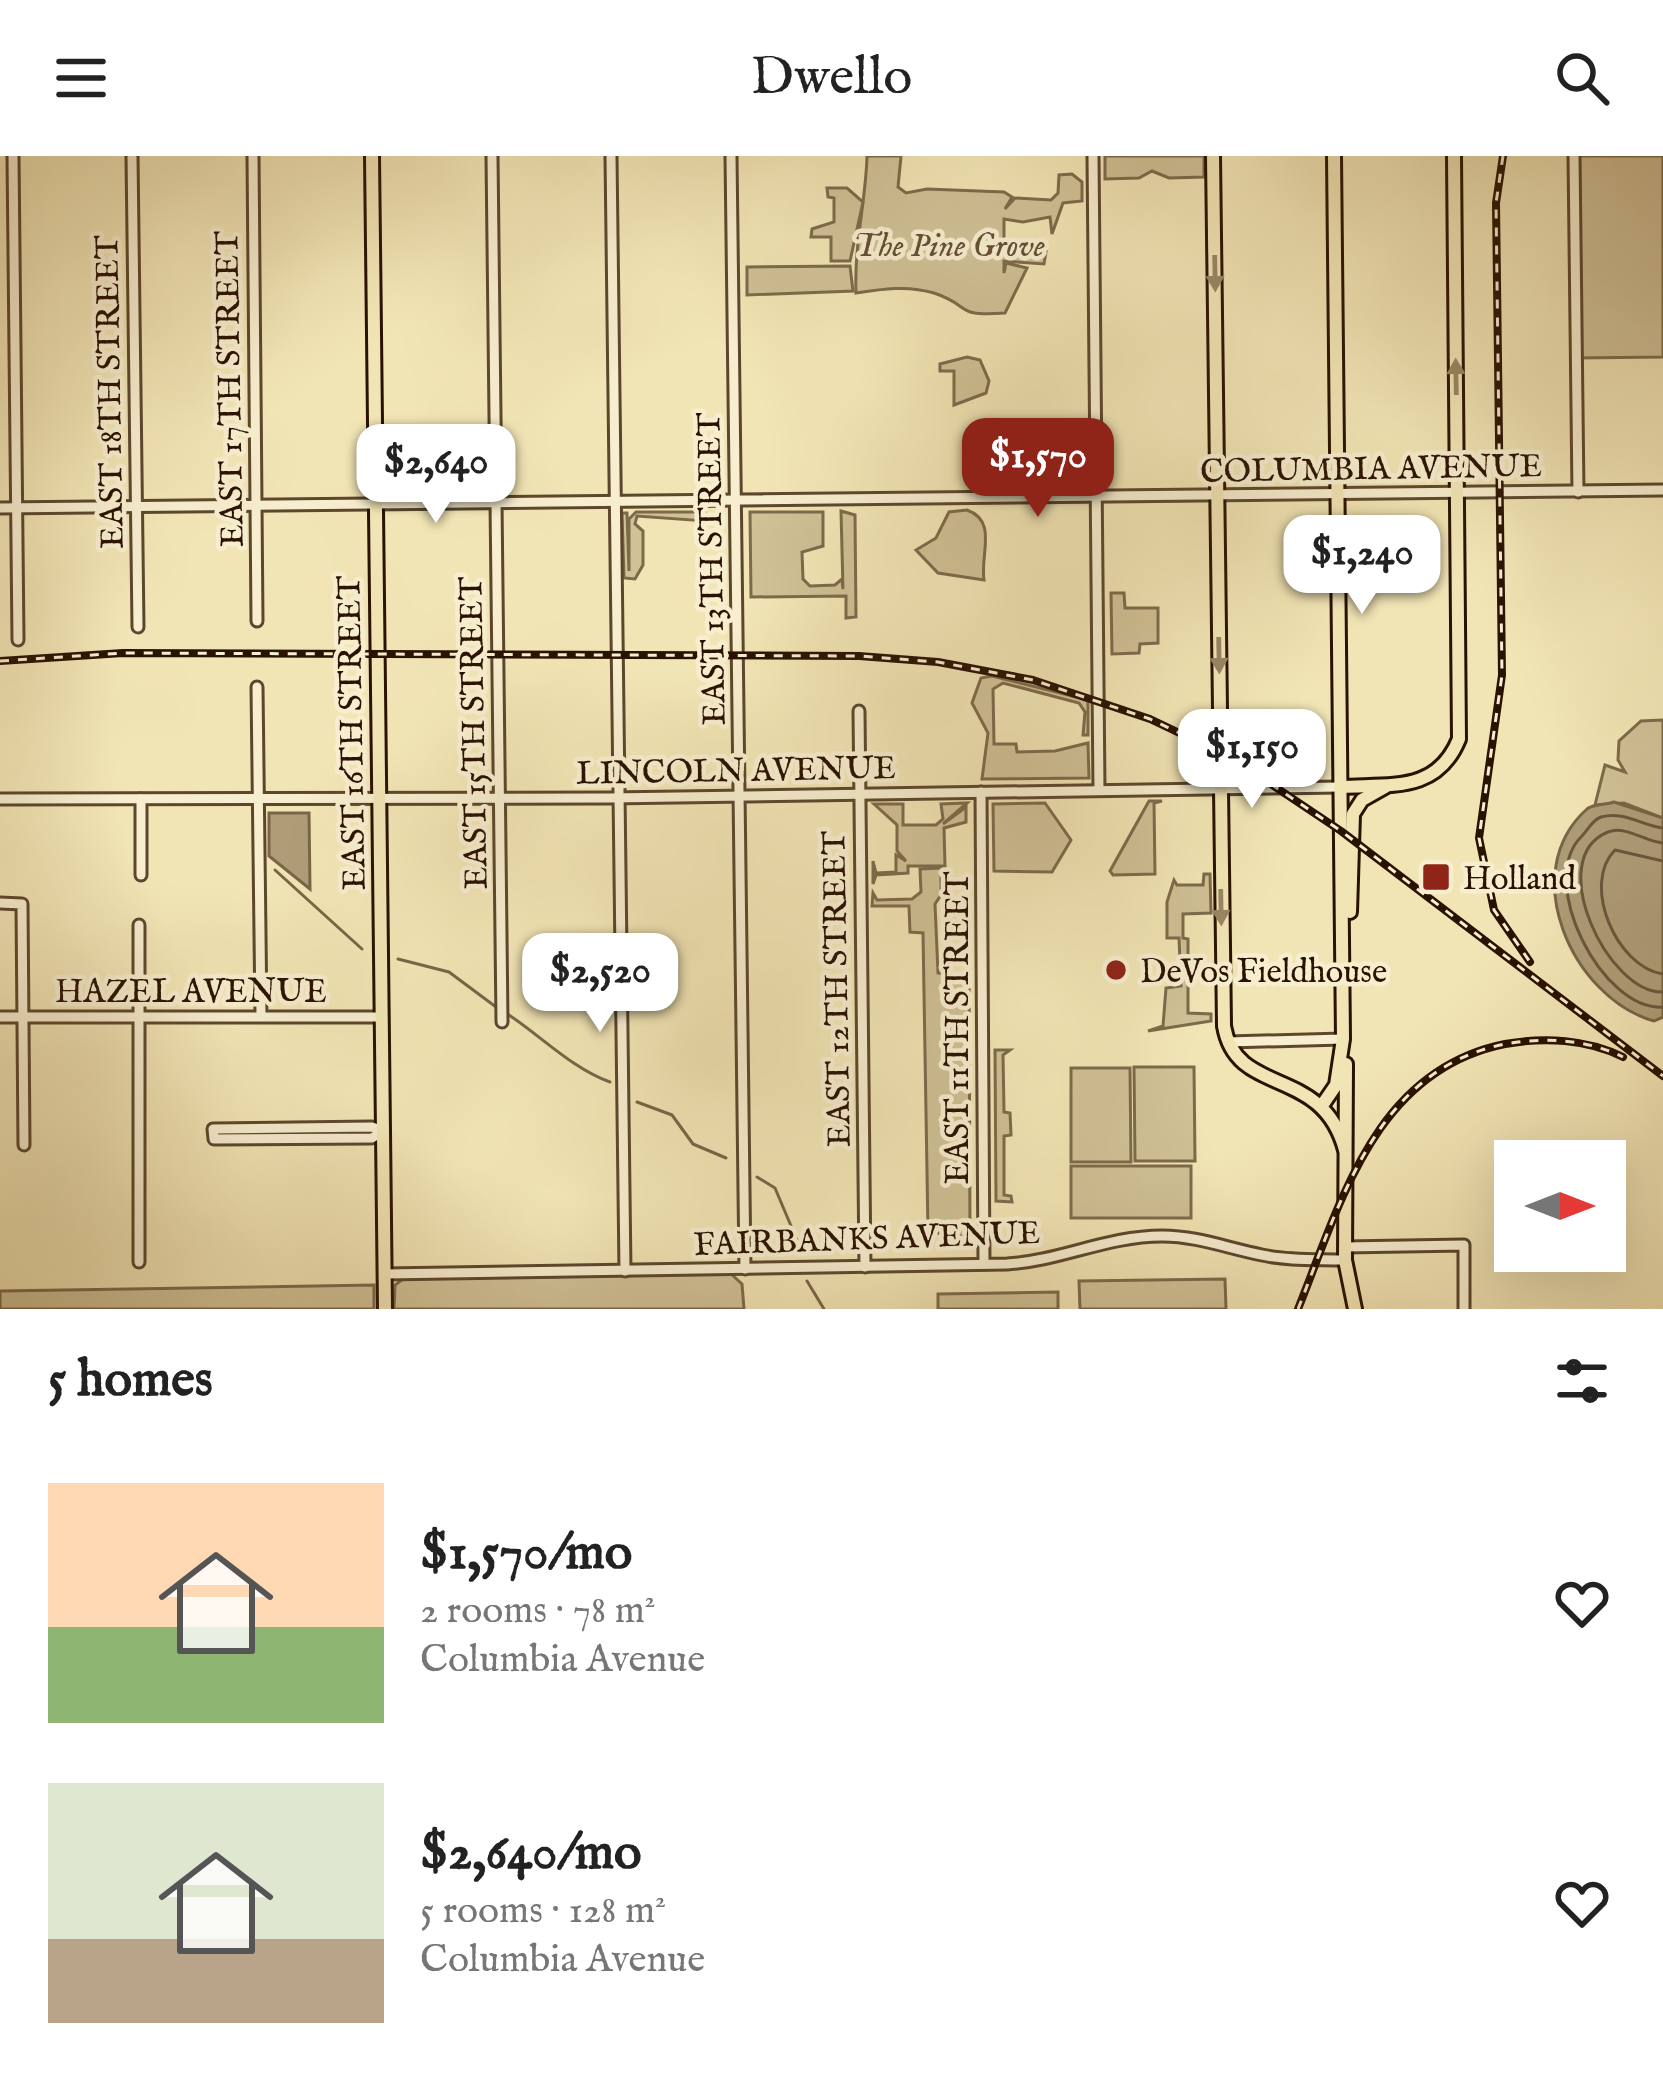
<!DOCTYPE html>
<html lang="en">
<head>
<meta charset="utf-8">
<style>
	body { margin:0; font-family:"IM FELL English",serif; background:#f6f6f6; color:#222; height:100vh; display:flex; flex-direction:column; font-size:45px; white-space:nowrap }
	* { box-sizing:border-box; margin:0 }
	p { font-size:39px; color:#767676 }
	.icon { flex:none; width:66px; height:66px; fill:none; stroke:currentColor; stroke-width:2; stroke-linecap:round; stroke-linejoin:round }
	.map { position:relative; height:1153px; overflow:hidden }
	.sheet { display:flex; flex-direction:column; background:#fff; flex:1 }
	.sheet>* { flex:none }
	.needle { width:78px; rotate:90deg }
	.tools { position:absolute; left:1494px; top:984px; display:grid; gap:24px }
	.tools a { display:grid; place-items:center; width:132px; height:132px; border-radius:0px; background:#fff; box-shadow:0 12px 48px #0002; font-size:60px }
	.price { position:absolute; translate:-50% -102px; padding:0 27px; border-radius:24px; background:#fff; color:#222; font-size:39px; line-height:78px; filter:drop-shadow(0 3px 6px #0008) }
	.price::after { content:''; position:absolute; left:50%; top:72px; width:36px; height:27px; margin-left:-18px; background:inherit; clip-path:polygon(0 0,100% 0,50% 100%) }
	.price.active { background:#8f2418; color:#fff }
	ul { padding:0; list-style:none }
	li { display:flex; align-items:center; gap:36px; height:300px; padding:0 48px }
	li span { display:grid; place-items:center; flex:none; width:336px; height:240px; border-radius:0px; color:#555 }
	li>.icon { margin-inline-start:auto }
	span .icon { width:144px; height:144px; fill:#fffc; stroke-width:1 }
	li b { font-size:51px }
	h2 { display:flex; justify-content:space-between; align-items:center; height:144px; padding:0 48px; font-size:51px }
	header { display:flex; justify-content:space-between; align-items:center; height:156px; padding:0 48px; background:#fff; font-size:54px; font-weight:600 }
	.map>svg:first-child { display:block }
	.green { fill:#d0c196; stroke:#7d6a4b; stroke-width:3 }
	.water { fill:#ae9d77; stroke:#796547; stroke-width:3 }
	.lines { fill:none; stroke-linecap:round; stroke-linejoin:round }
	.shore { stroke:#6c583c; stroke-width:3 }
	.stream { stroke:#796547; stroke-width:3 }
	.minor-casing { stroke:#5c472d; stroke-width:15 }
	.major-casing { stroke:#2a1200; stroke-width:18 }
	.minor { stroke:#f7eecf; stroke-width:9 }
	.major { stroke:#f2e5b5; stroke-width:12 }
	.rail-casing { stroke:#2a1200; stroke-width:8 }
	.rail { stroke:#f7eecf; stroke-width:3; stroke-dasharray:9; stroke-linecap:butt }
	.oneway { fill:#988664 }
	.poi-dot { fill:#8f2418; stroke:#f7eecf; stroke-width:4.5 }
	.labels { text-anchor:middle; stroke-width:9; stroke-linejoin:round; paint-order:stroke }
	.park-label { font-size:33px; font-style:italic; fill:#644f34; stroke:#f7eecf }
	.street-label { font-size:33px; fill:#2a1200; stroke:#f7eecf }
	.poi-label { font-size:33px; fill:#2a1200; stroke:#f7eecf; text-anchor:start }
</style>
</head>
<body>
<header><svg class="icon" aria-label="menu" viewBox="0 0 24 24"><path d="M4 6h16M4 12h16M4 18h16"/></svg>Dwello<svg class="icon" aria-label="search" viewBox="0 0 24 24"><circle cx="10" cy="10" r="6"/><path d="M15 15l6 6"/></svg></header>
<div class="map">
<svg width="1663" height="1153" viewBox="0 0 1663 1153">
	<rect width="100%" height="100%" fill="#f2e5b5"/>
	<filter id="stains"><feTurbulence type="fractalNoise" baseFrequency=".00167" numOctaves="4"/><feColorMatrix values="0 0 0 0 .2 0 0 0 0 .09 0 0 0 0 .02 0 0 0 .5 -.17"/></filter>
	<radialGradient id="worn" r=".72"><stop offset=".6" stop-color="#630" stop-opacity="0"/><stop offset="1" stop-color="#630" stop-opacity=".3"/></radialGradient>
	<!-- green -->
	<g class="green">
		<path d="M867 0H901L898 31 906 37 927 33 1004 36 1012 41 1005 53 1015 42 1051 44 1058 37 1059 19 1072 18 1082 26V45L1063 47 1052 78 1050 61 1023 66 1004 63V99L1046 96 1044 108 1004 105V117L1006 107 1027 112 1005 157C953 161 973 150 934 137 908 129 882 133 856 137 854 88 866 44 867 0Z"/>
		<path d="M1105 0H1204V21L1169 22 1152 15 1139 22 1105 23Z"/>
		<path d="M1574 0H1663V201L1576 202Z"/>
		<path d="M827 32H847L863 46 850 105H831V81H811L812 73 834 66V42L828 41Z"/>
		<path d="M850 110 853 135 747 139V111Z"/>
		<path d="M967 201 980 204 989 225 986 237 954 249V215H940V208Z"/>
		<path d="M967 354C998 365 980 398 984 424L938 417 916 394 936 382 949 356Z"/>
		<path d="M841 355 855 359 856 461 846 462V440L751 441 750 356H823V390L802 396 803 423 810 430 835 429 842 423 843 433Z"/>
		<path d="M636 356H705V365L637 360 635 368 643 375V409L635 423 624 422 622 357H627L629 415V363Z"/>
		<path d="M1111 437H1124L1125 452H1158V487L1140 488 1139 497 1112 498Z"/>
		<path d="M992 520 1088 544V579H1083L1085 556 1079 547 1003 527 993 533 994 588H1016L1017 596 1055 595 1088 587 1089 622 982 623 988 577 972 547 981 522Z"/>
		<path d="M1663 564V662L1624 647 1595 649 1605 609 1625 616 1618 604 1619 585 1641 565Z"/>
		<path d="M1149 645H1162L1154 647 1155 718 1113 719 1110 715Z"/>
		<path d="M967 647 943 668 966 651V666L944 672 945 710H908V717L876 719 873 728V705L876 717 896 716V699L906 705 897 695V669L874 648H903V669H936L943 663 941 648Z"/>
		<path d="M1045 647 1071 684 1052 716 994 715 993 648Z"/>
		<path d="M941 712V739L935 748 938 817 962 820 969 805 970 1081 928 1076 923 777 910 776 909 750H872L873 737 877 744 912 743 921 736 920 713Z"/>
		<path d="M1204 718H1210L1211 757 1183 758V782L1188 783V857L1211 858V865L1148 875 1163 870 1166 832 1181 830 1179 782H1167V746L1174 724 1177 729H1203Z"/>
		<path d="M995 894H1010L1003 899 1004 956 1010 957 1011 979 1004 980V1039L1011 1040 1012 1046 996 1045Z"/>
		<path d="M1194 911 1195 1005H1135L1134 911Z"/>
		<path d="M1071 912H1130L1131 1006H1071Z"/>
		<rect x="1071" y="1010" width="120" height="52"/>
		<path d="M731 1118 742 1128 744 1153H394L395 1129 403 1123Z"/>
		<path d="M1225 1123 1226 1153H1080L1079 1125Z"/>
		<path d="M374 1129V1153H0V1135Z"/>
		<path d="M1058 1136V1153H938V1138Z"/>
	</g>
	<!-- water -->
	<g class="water">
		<path d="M1614 646 1663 662V861L1654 865C1572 842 1516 716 1587 653 1593 648 1606 649 1614 646Z"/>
		<path d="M269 657H309L310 733 269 700Z"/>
	</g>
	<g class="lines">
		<!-- shore -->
		<g class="shore">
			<path d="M1663 672C1641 669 1624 655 1601 661 1592 664 1588 674 1582 680 1535 725 1603 856 1663 851"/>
			<path d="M1663 687C1645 686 1626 669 1608 676 1543 702 1608 838 1663 836"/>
			<path d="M1663 705 1615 694C1581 728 1616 811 1663 818"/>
		</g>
		<!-- stream -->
		<g class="stream">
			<path d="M275 714 362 793"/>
			<path d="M398 803 449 816 496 851"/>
			<path d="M509 859C542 881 573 913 610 926"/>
			<path d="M637 946 672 959 693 988 726 1002"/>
			<path d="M757 1021 775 1032 802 1096"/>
			<path d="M807 1125 824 1153"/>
		</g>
		<defs>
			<g id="minor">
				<path d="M13 0 18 484"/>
				<path d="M132 0 138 471"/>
				<path d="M253 0 257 465"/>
				<path d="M492 0 502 866"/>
				<path d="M611 0 625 1115"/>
				<path d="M731 0 745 1113"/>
				<path d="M1093 0 1099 634"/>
				<path d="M1574 0 1578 336"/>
				<path d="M0 352 1663 334"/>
				<path d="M257 531 261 860"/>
				<path d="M859 555 865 1111"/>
				<path d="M981 636 984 1108"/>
				<path d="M0 643 609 642 1341 631"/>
				<path d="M141 719V643"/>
				<path d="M0 747 22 748 24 989"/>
				<path d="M139 769V1106"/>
				<path d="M0 861H382"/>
				<path d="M1228 886 1343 883"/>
				<path d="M372 971 383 975 372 982 214 983 213 973Z"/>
				<path d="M1345 1091 1464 1089V1153"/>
				<path d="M385 1118 1007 1108C1060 1105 1107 1080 1162 1080 1197 1080 1227 1092 1262 1099 1289 1105 1318 1103 1345 1104"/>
			</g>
			<g id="major">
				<path d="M372 0 385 1153"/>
				<path d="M1213 0 1224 870C1236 942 1322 908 1345 994"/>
				<path d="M1341 631C1391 628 1437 637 1459 583L1454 0"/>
				<path d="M1350 756 1353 658 1362 644 1385 631"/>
				<path d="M1346 908 1345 1104 1355 1153"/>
				<path d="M1323 948 1336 929 1343 883 1334 0"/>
			</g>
		</defs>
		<!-- minor casing -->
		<use href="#minor" class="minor-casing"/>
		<!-- major casing -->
		<use href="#major" class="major-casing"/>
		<!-- minor -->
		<use href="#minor" class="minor"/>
		<!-- major -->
		<use href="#major" class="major"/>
		<defs>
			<g id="rail">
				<path d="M1503 0 1496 47 1502 519 1479 682 1494 754 1530 806"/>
				<path d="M0 505 123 497 859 500 938 506 1033 524 1150 563 1232 602 1341 675 1663 920"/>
				<path d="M1298 1153C1341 1046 1375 914 1505 888 1544 881 1587 883 1623 901"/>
			</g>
		</defs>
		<!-- rail casing -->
		<use href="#rail" class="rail-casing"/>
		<!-- rail -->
		<use href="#rail" class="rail"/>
	</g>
	<!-- one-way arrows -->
	<defs><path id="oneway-solid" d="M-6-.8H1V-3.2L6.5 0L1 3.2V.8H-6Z" transform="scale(3)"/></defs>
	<g class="oneway">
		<use href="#oneway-solid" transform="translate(1215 117) rotate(89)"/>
		<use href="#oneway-solid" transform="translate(1456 221) rotate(-91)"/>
		<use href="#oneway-solid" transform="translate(1219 499) rotate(89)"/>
		<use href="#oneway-solid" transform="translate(1221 751) rotate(89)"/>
	</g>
	<!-- markers -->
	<g class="poi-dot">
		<rect x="1421" y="706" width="30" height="30" rx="6"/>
		<circle cx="1116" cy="814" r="12"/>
	</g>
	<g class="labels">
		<!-- park labels -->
		<g class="park-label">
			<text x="949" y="100">The Pine Grove</text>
		</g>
		<!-- street labels -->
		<g class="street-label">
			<text transform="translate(228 233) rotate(-91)" y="12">EAST 17TH STREET</text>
			<text transform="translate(108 236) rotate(-91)" y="12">EAST 18TH STREET</text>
			<text transform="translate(1371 311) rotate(-1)" y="12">COLUMBIA AVENUE</text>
			<text transform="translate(710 413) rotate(-91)" y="12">EAST 13TH STREET</text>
			<text transform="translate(350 577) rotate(-91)" y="12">EAST 16TH STREET</text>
			<text transform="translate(472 577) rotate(-91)" y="12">EAST 15TH STREET</text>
			<text transform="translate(736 613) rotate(-1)" y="12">LINCOLN AVENUE</text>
			<text transform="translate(835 833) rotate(-91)" y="12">EAST 12TH STREET</text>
			<text x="191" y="846">HAZEL AVENUE</text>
			<text transform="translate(956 872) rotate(-90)" y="12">EAST 11TH STREET</text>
			<text transform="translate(867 1081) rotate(-2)" y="12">FAIRBANKS AVENUE</text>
		</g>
		<!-- poi labels -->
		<g class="poi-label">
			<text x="1463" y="733">Holland</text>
			<text x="1140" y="826">DeVos Fieldhouse</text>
		</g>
	</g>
	<rect width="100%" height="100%" filter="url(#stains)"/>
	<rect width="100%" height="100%" fill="url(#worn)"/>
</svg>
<div class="tools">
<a><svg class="needle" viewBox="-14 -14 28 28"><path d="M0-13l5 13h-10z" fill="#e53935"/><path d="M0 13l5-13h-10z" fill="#767676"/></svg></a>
</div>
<b class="price active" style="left:1038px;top:364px">$1,570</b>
<b class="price" style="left:436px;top:370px">$2,640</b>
<b class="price" style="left:1362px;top:461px">$1,240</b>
<b class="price" style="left:1252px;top:655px">$1,150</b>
<b class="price" style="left:600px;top:879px">$2,520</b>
</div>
<section class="sheet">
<h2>5 homes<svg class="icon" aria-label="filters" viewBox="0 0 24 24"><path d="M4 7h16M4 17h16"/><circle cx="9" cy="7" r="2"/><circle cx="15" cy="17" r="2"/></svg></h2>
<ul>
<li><span style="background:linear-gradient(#ffd9b3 60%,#8fb573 0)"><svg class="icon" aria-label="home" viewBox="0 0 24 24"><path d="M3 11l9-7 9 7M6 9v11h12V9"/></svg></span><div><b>$1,570/mo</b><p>2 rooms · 78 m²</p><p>Columbia Avenue</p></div><svg class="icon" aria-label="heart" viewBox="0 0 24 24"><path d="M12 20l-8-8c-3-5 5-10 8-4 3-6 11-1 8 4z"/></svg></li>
<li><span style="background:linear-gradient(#dfe7d0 65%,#b9a48a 0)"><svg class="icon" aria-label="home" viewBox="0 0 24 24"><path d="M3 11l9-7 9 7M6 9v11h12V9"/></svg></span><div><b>$2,640/mo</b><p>5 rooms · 128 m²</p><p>Columbia Avenue</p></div><svg class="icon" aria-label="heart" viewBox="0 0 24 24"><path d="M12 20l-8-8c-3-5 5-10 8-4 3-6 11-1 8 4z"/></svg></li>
</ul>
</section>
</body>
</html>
